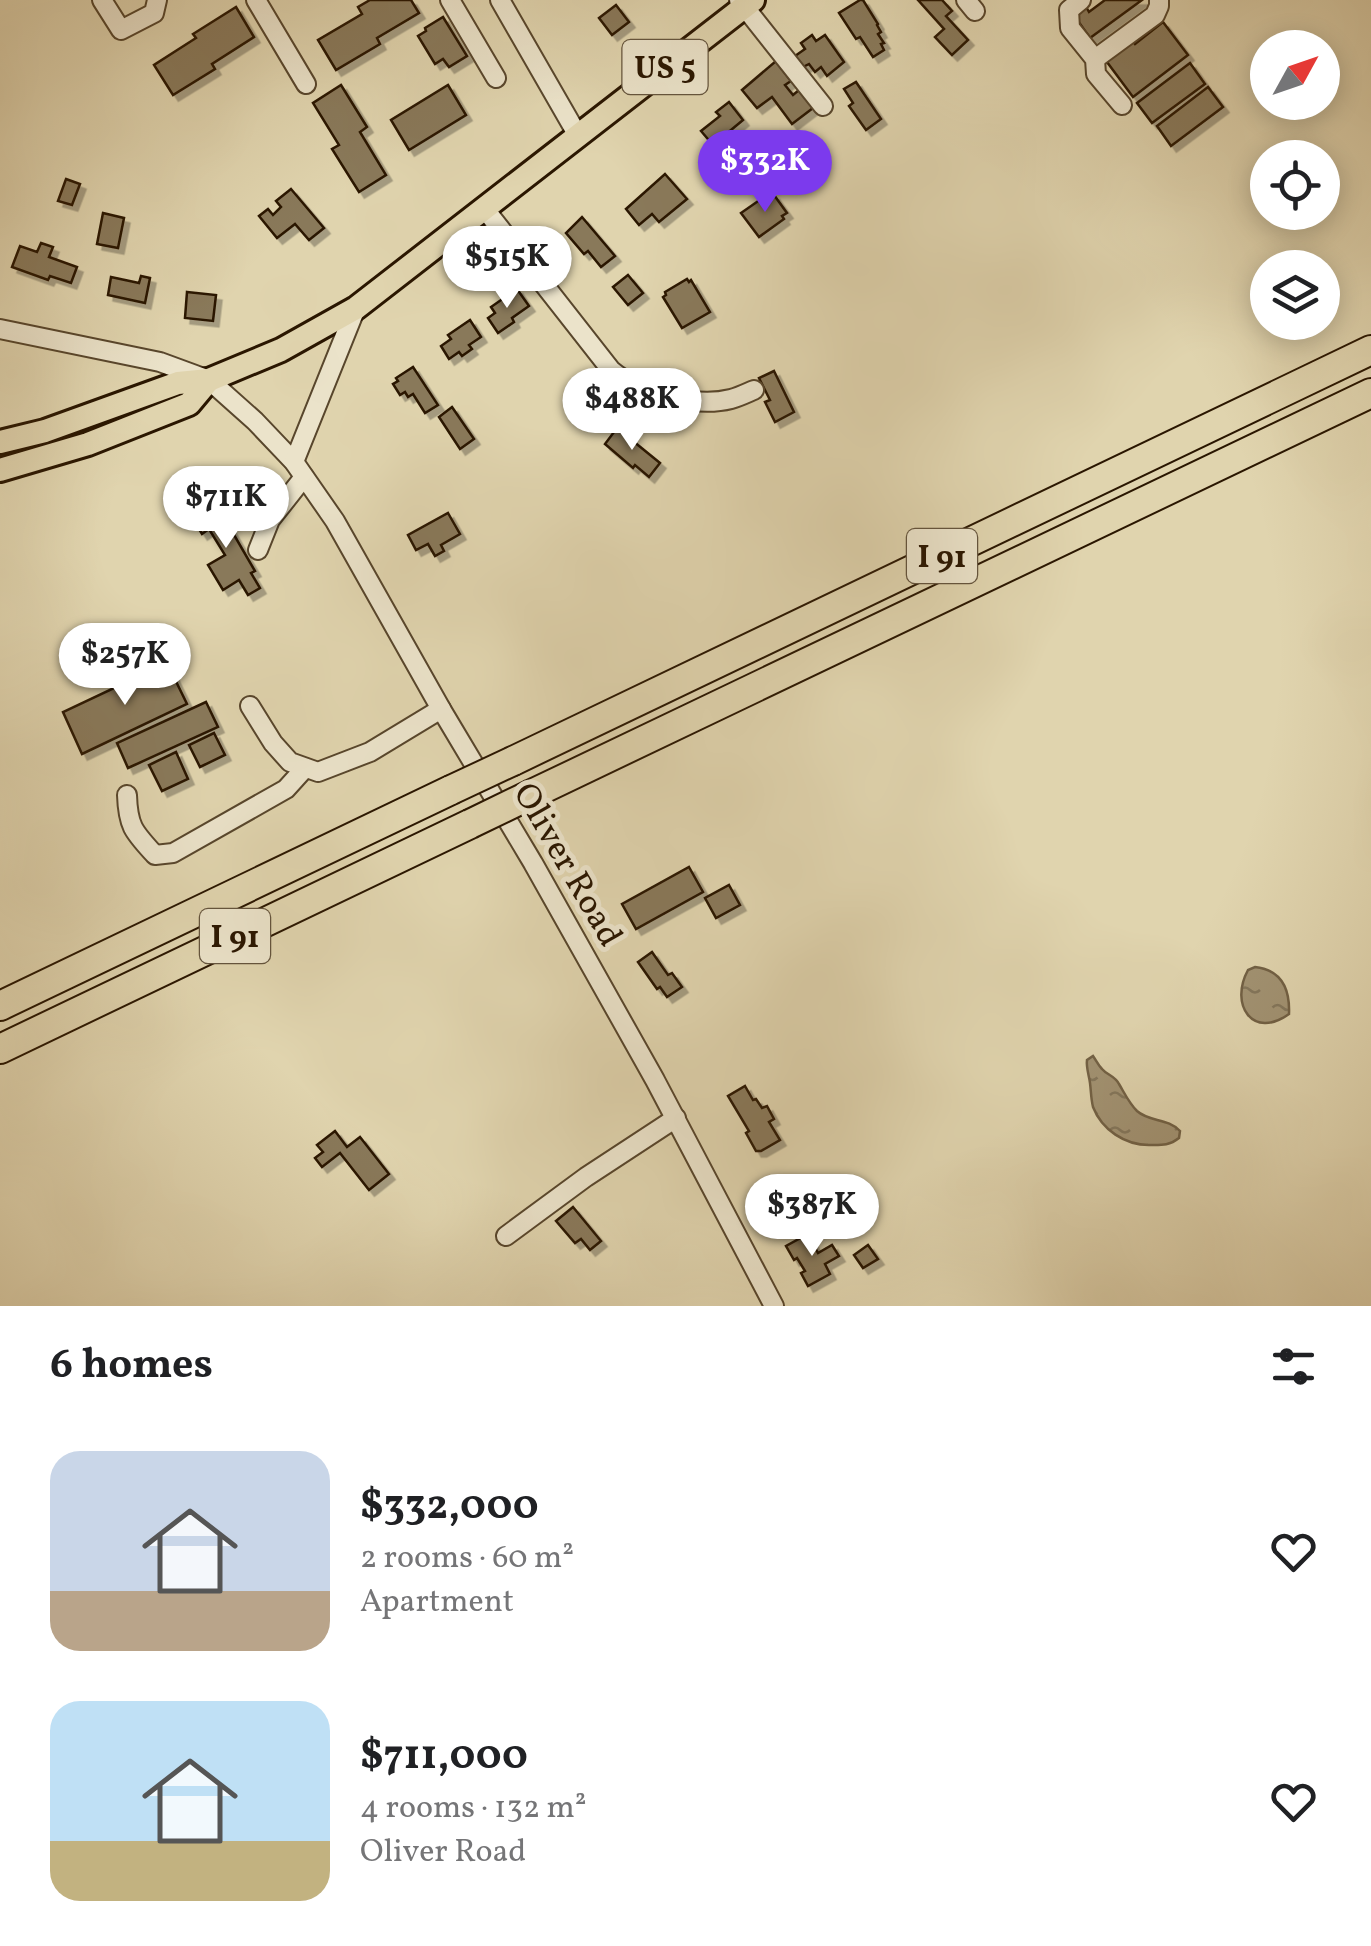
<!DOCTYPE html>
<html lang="en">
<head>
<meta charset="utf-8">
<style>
	body { margin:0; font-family:Vollkorn,serif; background:#f2f2f2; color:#202124; height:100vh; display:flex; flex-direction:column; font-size:38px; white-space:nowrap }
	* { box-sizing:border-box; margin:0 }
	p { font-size:32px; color:#757577 }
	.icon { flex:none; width:55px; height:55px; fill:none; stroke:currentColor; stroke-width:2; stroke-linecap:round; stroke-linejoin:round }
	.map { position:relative; height:1306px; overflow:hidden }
	.side { display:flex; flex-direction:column; background:#fff; flex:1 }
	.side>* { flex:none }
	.needle { width:65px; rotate:50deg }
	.controls { position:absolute; left:1250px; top:30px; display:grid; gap:20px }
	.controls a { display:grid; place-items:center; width:90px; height:90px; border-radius:50%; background:#fff; box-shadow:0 5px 25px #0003; font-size:50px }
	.price { position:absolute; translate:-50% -85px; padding:0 22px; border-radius:35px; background:#fff; color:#222; font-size:32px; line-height:65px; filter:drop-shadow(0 2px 5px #0008) }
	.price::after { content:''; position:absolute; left:50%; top:60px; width:30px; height:22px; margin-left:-15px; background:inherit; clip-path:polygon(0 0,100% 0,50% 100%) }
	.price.active { background:#7c3aed; color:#fff }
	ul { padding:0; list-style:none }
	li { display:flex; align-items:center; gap:30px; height:250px; padding:0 50px }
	li span { display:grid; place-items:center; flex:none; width:280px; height:200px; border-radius:30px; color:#555 }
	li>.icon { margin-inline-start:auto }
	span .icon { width:120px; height:120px; fill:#fffc; stroke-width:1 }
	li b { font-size:42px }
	h2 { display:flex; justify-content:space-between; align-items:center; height:120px; padding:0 50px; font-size:42px }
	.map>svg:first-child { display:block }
	.water { fill:url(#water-ripples); stroke:#726145; stroke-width:2.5 }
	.building { fill:#89795a; stroke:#2a1600; stroke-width:2.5; filter:url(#shadow) }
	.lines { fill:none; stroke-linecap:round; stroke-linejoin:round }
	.minor-casing { stroke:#58462c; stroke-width:22 }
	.major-casing { stroke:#2a1600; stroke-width:28 }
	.highway-casing { stroke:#2a1600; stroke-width:32 }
	.minor { stroke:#ebe3ca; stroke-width:18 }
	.major { stroke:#e0d4ae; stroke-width:22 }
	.highway { stroke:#e0d4ae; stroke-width:28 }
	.highway-bridge-casing { stroke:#2a1600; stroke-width:32; stroke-linecap:butt }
	.highway-bridge { stroke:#e0d4ae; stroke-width:28 }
	.labels { text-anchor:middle; stroke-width:10; stroke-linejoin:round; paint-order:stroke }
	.shield { fill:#ebe3ca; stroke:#64543d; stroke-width:2.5 }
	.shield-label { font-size:32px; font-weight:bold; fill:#2a1600 }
	.street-label { font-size:35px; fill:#2a1600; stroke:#ebe3ca }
</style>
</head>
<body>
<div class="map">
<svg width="1371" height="1306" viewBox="0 0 1371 1306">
	<defs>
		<pattern id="water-ripples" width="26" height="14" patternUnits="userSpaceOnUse" patternTransform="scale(2.5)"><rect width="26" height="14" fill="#a29373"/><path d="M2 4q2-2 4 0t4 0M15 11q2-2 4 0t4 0" fill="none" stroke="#84775c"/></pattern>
		<filter id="shadow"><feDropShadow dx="5.5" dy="5.5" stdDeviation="0" flood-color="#0004"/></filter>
	</defs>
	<rect width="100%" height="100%" fill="#e0d4ae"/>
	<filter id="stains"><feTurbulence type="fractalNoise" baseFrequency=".002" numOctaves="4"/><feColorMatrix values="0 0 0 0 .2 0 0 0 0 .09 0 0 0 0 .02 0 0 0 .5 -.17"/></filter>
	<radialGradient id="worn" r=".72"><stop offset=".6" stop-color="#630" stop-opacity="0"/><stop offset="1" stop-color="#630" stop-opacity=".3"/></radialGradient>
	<!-- water -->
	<g class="water">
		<path d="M1255 967C1282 970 1290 989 1289 1014 1253 1040 1229 1005 1248 970Z"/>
		<path d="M1093 1056C1096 1060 1098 1065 1102 1069 1107 1075 1115 1076 1119 1084 1125 1094 1129 1103 1137 1111 1149 1122 1168 1118 1180 1131L1179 1138C1169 1146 1161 1145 1149 1145 1125 1145 1102 1130 1093 1107 1091 1099 1091 1091 1090 1083 1089 1075 1086 1068 1087 1060Z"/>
	</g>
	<!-- building -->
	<g class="building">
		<path d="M370 0H411L419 13 377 38 380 44 336 70 318 40 362 14 358 7Z"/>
		<path d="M860 0H863L878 24 877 25 881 32 878 34 884 43 881 44 884 50 873 57 860 37 856 39 839 13Z"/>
		<path d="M918 0H942L952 11 946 16 968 40 952 55 935 37 944 29Z"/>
		<path d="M1105 0H1142L1090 38 1073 14 1085 5 1089 12Z"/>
		<path d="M616 5 629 22 612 35 599 18Z"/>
		<path d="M236 7 254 37 212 64 215 69 173 95 154 65 196 38 193 34Z"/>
		<path d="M443 17 467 56 449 67 443 59 435 64 418 36 426 31 425 28Z"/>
		<path d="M1163 22 1188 55 1133 97 1104 58 1130 38 1135 44Z"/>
		<path d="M812 35 816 41 825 35 844 62 827 76 821 67 815 72 809 64 803 67 795 56 805 49 801 43Z"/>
		<path d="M776 61 791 81 785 85 793 95 799 90 813 108 792 124 772 97 757 108 742 90Z"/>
		<path d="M1190 63 1205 84 1152 123 1137 103Z"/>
		<path d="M856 82 881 119 866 130 849 106 853 103 844 89Z"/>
		<path d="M341 85 367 127 360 132 386 175 359 192 332 149 339 145 313 103Z"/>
		<path d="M448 85 466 115 409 150 391 120Z"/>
		<path d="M1208 87 1223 107 1171 146 1157 126Z"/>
		<path d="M729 102 743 120 713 145 701 131 720 116 716 112Z"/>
		<path d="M665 174 687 199 659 222 652 214 639 225 626 209Z"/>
		<path d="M66 179 80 184 72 205 58 201Z"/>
		<path d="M291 189 324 228 309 240 295 224 277 238 259 216 268 209 273 215 281 207 276 201Z"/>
		<path d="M767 195 770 199 774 195 787 213 782 216 784 219 759 237 741 213Z"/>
		<path d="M103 213 124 218 118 248 97 244Z"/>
		<path d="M582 217 615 256 601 267 588 251 584 254 566 233Z"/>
		<path d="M41 243 53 247 49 257 77 267 71 283 50 276 48 280 12 267 20 246 37 252Z"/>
		<path d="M628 275 643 293 628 305 613 287Z"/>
		<path d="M141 276 150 278 145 303 108 295 111 277 139 283Z"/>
		<path d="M687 279 689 282 691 280 710 312 682 328 663 297 666 295 665 292Z"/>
		<path d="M517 289 529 306 512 318 514 322 498 333 488 318 495 313 491 307Z"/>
		<path d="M187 292 216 295 213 321 185 318Z"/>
		<path d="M470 320 481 337 469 345 472 349 462 356 459 352 449 359 441 346 451 339 448 335Z"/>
		<path d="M413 367 438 405 425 413 413 394 408 397 405 392 400 395 393 384 398 381 396 378Z"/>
		<path d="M774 371 794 412 775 422 765 402 770 400 759 378Z"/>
		<path d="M452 407 474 439 460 449 439 417Z"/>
		<path d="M617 428 660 463 649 477 635 465 633 468 605 444Z"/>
		<path d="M215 502 255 571 251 573 260 588 248 595 239 580 223 590 208 565 225 555 209 529 202 534 191 516Z"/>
		<path d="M448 513 460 534 441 545 444 551 435 556 428 544 416 550 408 535Z"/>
		<path d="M167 663 187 704 82 754 63 712Z"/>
		<path d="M206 702 218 727 128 768 117 743Z"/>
		<path d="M214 733 225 755 200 767 189 745Z"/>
		<path d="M176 752 188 779 162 791 149 765Z"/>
		<path d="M689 867 703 892 636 929 622 904Z"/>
		<path d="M729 885 740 905 716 918 705 898Z"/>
		<path d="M652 952 668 975 672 973 682 987 667 997 660 987 657 989 638 962Z"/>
		<path d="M745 1086 753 1100 756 1099 762 1108 767 1106 774 1119 769 1122 780 1140 761 1151H756L746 1133 749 1131 728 1096Z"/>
		<path d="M335 1131 347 1147 360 1137 389 1174 369 1190 340 1153 322 1167 315 1158 323 1152 317 1145Z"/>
		<path d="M573 1207 601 1241 590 1250 581 1239 575 1243 556 1221Z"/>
		<path d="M808 1234 818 1253 832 1245 839 1256 825 1264 830 1274 808 1286 801 1273 805 1271 797 1258 794 1260 786 1246Z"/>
		<path d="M868 1245 878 1259 863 1268 854 1255Z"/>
	</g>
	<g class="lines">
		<defs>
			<g id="minor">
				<path d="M102 0 121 30 154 13 157 0"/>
				<path d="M256 0 306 84"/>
				<path d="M450 0 496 78"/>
				<path d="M500 0 577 134"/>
				<path d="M739 0 823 106"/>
				<path d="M966 0 975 11"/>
				<path d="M1081 0 1069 10 1070 28 1095 59 1096 74 1122 105"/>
				<path d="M1095 59 1155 15 1159 6V0"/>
				<path d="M484 208 611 370C638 393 696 408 731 399 739 397 747 393 754 390"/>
				<path d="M0 329 160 362 209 380 255 421 294 462 335 521 441 709 533 863 655 1080 774 1306"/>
				<path d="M294 462 356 308"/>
				<path d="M258 550 270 520 304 477"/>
				<path d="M250 706 273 743 290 762 318 772 370 752 441 709"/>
				<path d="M127 795C128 827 134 832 155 855L173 853 286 789 305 768"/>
				<path d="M506 1236 586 1177 676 1118"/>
			</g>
			<g id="major">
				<path d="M0 442 45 431 178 383 209 380 281 350 356 308 753 0"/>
				<path d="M0 470 88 444 189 404 209 380"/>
			</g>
			<g id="highway">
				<path d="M513 761 1371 350"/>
				<path d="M532 794 1371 393"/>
				<path d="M0 1006 451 790"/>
				<path d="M0 1049 470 824"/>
			</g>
		</defs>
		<!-- minor casing -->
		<use href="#minor" class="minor-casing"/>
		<!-- major casing -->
		<use href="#major" class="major-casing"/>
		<!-- highway casing -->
		<use href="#highway" class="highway-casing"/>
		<!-- minor -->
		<use href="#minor" class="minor"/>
		<!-- major -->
		<use href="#major" class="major"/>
		<!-- highway -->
		<use href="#highway" class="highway"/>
		<defs>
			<g id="highway-bridge">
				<path d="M451 790 513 761"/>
				<path d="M470 824 532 794"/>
			</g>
		</defs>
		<!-- highway-bridge casing -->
		<use href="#highway-bridge" class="highway-bridge-casing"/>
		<!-- highway-bridge -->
		<use href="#highway-bridge" class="highway-bridge"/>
	</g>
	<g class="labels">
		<!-- shield labels -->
		<g class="shield">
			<rect x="622.5" y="40" width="85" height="54" rx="8"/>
			<rect x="907" y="529" width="70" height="54" rx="8"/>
			<rect x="200" y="909" width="70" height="54" rx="8"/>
		</g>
		<g class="shield-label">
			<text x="665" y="78">US 5</text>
			<text x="942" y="567">I 91</text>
			<text x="235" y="947">I 91</text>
		</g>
		<!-- street labels -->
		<g class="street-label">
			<text transform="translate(569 864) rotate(60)" y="12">Oliver Road</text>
		</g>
	</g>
	<rect width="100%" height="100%" filter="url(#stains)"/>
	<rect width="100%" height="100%" fill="url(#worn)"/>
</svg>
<div class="controls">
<a><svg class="needle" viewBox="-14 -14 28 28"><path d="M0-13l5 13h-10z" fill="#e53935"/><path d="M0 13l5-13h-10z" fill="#757577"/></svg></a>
<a><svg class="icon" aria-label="locate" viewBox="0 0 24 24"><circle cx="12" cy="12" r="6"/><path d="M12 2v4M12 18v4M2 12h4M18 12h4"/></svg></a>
<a><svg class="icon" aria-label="layers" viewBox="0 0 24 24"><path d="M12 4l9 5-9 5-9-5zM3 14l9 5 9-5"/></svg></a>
</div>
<b class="price active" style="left:765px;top:215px">$332K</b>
<b class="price" style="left:507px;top:311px">$515K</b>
<b class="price" style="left:632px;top:453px">$488K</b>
<b class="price" style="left:226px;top:551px">$711K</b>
<b class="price" style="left:125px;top:708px">$257K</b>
<b class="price" style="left:812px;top:1259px">$387K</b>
</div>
<section class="side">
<h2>6 homes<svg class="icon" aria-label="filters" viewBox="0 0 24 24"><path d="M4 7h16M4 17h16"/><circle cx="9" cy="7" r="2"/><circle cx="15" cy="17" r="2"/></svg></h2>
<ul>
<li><span style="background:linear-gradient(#c9d6e8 70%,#b9a48a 0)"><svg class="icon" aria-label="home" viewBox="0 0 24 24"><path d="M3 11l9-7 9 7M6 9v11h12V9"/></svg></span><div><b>$332,000</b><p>2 rooms · 60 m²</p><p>Apartment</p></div><svg class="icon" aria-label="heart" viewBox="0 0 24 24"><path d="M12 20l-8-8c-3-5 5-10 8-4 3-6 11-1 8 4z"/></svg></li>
<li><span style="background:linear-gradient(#bfe0f5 70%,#c2b280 0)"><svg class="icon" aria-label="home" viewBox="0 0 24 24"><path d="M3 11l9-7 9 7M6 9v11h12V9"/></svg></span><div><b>$711,000</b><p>4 rooms · 132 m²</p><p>Oliver Road</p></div><svg class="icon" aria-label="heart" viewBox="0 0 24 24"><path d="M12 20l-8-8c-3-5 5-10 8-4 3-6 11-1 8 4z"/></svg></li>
</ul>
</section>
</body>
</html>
